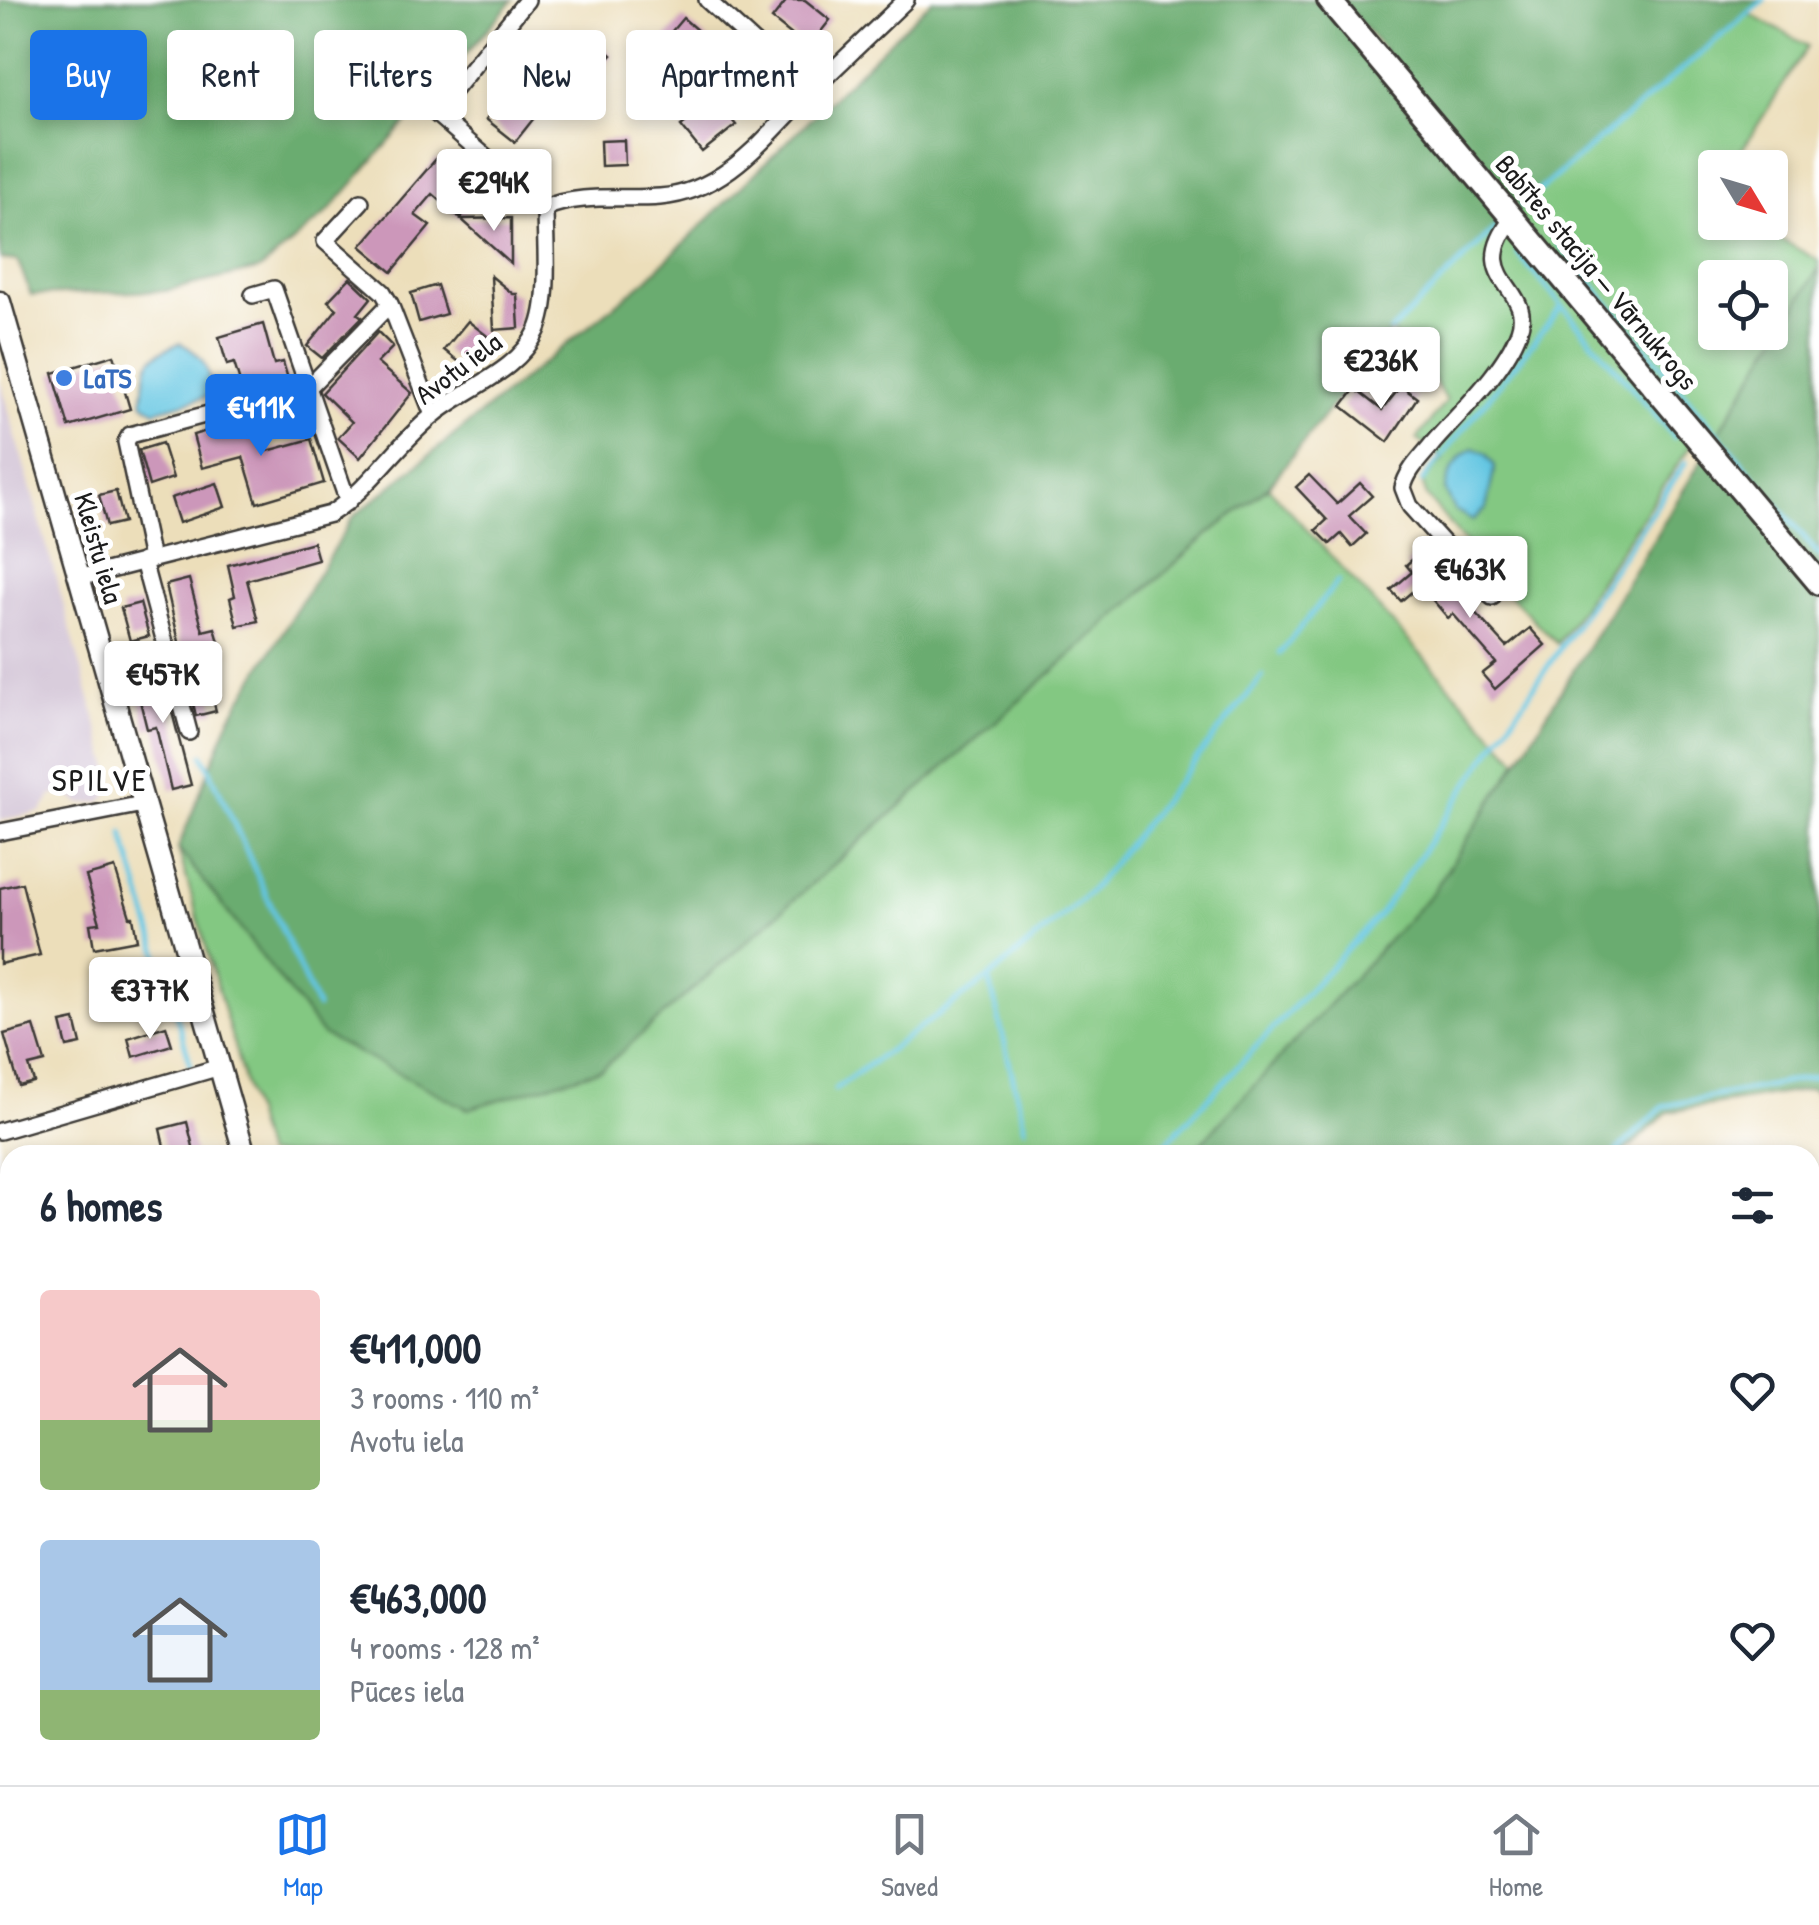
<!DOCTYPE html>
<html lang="en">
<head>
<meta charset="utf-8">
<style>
	body { margin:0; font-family:"Patrick Hand",sans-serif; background:#f2f2f3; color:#1f2937; height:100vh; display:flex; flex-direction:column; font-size:38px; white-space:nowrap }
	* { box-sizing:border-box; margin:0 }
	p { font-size:32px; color:#747a83 }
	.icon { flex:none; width:55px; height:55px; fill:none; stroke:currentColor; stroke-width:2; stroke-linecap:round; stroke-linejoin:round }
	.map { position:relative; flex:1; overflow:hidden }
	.details { position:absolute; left:0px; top:1145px; width:1820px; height:640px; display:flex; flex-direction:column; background:#fff; border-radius:30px 30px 0 0; box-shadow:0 5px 15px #0003 }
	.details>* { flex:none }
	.banner { position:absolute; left:30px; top:30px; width:1000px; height:90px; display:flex; gap:20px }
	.needle { width:65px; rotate:128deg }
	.controls { position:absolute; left:1698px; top:150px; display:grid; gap:20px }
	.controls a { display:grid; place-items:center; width:90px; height:90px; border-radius:10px; background:#fff; box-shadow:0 5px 15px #0003; font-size:50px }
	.price { position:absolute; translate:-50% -85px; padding:0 22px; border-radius:10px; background:#fff; color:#222; font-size:32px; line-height:65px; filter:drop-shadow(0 2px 5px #0008) }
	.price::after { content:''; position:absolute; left:50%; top:60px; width:30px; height:22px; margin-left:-15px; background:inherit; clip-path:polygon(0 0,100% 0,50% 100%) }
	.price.on { background:#1a73e8; color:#fff }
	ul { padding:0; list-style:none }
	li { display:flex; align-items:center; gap:30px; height:250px; padding:0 40px }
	li span { display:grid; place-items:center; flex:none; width:280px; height:200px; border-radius:10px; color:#555 }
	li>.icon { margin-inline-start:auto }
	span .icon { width:120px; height:120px; fill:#fffc; stroke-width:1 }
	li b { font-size:42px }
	h2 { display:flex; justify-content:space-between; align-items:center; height:120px; padding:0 40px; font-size:42px }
	.tag { padding:0 35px; border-radius:10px; background:#fff; box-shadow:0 5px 15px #0003; font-size:35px; line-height:90px }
	.tag.on { background:#1a73e8; color:#fff }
	.dock { display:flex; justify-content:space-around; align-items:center; height:140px; border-top:2px solid #e0e1e3; background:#fff; font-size:28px; color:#747a83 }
	.dock a { display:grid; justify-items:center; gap:5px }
	.dock .on { color:#1a73e8 }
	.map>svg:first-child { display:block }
	.industrial { fill:#cebed2 }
	.green { fill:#83c882; stroke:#50724f; stroke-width:2.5; fill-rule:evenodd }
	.forest { fill:#6aac70; stroke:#436446; stroke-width:2.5 }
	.water { fill:#64c6e2; stroke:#40717f; stroke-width:2.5 }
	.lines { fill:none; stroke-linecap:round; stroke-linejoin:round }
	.stream { stroke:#64c6e2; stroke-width:5 }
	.building { fill:#cc97ba }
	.minor-casing { stroke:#3b3934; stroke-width:20 }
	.tertiary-casing { stroke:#3b3934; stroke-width:25 }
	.secondary-casing { stroke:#3b3934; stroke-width:28 }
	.minor { stroke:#fff; stroke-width:15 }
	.tertiary { stroke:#fff; stroke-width:20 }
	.secondary { stroke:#fff; stroke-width:22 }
	.shop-dot { fill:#3f7fe0; stroke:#fff; stroke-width:4 }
	.labels { text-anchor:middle; stroke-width:10; stroke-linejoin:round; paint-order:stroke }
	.street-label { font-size:28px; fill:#1c1c1c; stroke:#fff }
	.shop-label { font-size:28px; font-weight:bold; fill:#366cbe; stroke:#fff; text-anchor:start }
	.quarter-label { font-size:32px; letter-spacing:2.5px; fill:#1c1c1c; stroke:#fff }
</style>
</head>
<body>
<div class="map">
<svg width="1819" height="1785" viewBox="0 0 1819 1785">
	<rect width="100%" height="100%" fill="#fff"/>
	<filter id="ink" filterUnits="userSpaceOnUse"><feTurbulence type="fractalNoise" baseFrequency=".01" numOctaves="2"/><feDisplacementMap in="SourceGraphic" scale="20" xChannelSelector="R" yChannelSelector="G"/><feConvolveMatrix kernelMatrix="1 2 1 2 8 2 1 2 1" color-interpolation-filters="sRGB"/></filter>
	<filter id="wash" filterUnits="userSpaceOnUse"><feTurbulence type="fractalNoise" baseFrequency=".0048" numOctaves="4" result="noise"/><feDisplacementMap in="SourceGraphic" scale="40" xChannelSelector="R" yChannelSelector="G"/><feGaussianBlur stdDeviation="2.25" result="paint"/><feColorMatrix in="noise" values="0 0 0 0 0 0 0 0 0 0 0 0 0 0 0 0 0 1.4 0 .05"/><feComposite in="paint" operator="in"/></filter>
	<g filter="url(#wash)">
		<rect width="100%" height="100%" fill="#ecdeba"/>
		<!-- industrial -->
		<path class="industrial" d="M0 380 115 787 101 802 81 804 67 795H52L41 812 0 820Z"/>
		<!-- green -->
		<g class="green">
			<path d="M1748 13 1808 46 1731 167 1715 168V192L1711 198 1715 201V222L1752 223 1819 261V268L1718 433 1703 427 1557 644 1505 590 1427 497 1422 482 1443 459 1417 439 1446 401 1427 368 1391 331 1503 221ZM1715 278H1770V332H1715Z"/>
			<path d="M1268 487 1518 761 1433 892 1190 1155H265L178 848 323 1035 602 1069 1205 537Z"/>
			<path d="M56 1775H165L168 1785H59Z"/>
			<path d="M437 1775H571L574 1785H440Z"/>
			<path d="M598 1775H1526L1513 1785H607Z"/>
		</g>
		<!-- forest -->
		<g class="forest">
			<path d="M0 0H513L328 212 261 269 165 291 31 295 18 261 1 259 0 256Z"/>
			<path d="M932 0H1317L1503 221 1391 331 1268 487 1205 537 602 1069 468 1109 323 1035 178 848 230 718 353 517 646 280Z"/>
			<path d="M1341 0H1764L1517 208Z"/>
			<path d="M1819 268V1097L1812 1089 1668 1112 1621 1155H1190L1433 892 1518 761Z"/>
			<path d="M1819 1335V1785H1513L1526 1775H1810V1339Z"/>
		</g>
		<!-- water -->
		<g class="water">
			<path d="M180 343C205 355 208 369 213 395L155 411 142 402C148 364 142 358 180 343Z"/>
			<path d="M1474 448 1486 454 1495 466 1486 509 1473 520 1455 510 1445 490C1448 474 1458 455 1474 448Z"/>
		</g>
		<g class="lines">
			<!-- stream -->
			<g class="stream">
				<path d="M1522 205 1764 0"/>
				<path d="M1547 229 1819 555"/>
				<path d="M1517 253 1674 437"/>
				<path d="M1391 331 1503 221"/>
				<path d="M1422 481 1562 306"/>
				<path d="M1280 653 1338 581"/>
				<path d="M203 755 317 1007"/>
				<path d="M123 833 192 1069"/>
				<path d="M835 1089 989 978"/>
				<path d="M1025 1128 989 978 1088 894 1263 676"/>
				<path d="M1155 1155 1381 913 1686 462"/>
				<path d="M1613 1155 1664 1106 1819 1076"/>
				<path d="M1810 1333 1819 1330"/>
				<path d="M384 1775 387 1785"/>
				<path d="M1144 1785 1149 1775"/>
				<path d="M1436 1785 1453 1775"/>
			</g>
		</g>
		<g id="blocks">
			<!-- building -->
			<g class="building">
				<path d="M787 0H805L830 20 808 48 772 19Z"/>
				<path d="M683 18 715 46 693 72 661 44Z"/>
				<path d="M589 34 612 55 570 100 547 80Z"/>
				<path d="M505 96 534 118 515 142 486 119Z"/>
				<path d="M715 99 736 125 702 152 681 126Z"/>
				<path d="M624 140 625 165 601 166 600 141Z"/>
				<path d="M436 159 462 182 468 175 485 191 460 218 433 194 415 215 430 226 392 272 361 246Z"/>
				<path d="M511 218V264L461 219Z"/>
				<path d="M491 276 513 294H517L519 328 494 330Z"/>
				<path d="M350 278 371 298 358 314 362 317 322 358 307 346 337 309 328 301Z"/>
				<path d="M437 285 446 314 419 322 411 293Z"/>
				<path d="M468 321 491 339 467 368 444 350Z"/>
				<path d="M263 324 274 364 283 362 288 379 243 392 234 363 227 365 219 337Z"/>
				<path d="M378 332 393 347 377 363 412 393 360 458 338 438 352 422 322 393Z"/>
				<path d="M114 355 130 409 69 427 53 373Z"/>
				<path d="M1401 386 1417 398 1388 442 1342 406 1355 389 1382 410Z"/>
				<path d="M254 417 264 452 311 439 324 483 257 503 243 457 202 468 193 435Z"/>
				<path d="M162 443 173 478 149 486 139 450Z"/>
				<path d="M1309 475 1337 504 1360 483 1372 496 1349 516 1366 534 1352 547 1341 534 1330 544 1316 530 1327 520 1296 487Z"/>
				<path d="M217 483 225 507 179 523 171 498Z"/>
				<path d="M116 491 124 522 107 526 99 495Z"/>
				<path d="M313 542 318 560 247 580 258 621 237 626 230 598 235 596 228 565Z"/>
				<path d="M1420 553 1507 647 1530 628 1545 645 1495 689 1482 674 1496 663 1453 614 1448 618 1420 585 1401 601 1391 590 1412 572 1406 565Z"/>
				<path d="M189 579 203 631 215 628 221 649 201 654 216 711 196 716 166 585Z"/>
				<path d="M140 603 149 636 130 641 121 608Z"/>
				<path d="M161 670 191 785 171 790 156 727 147 729 134 677Z"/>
				<path d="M115 868 130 917H133L137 940 94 948 90 924 100 923 86 876Z"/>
				<path d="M22 883 40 955 0 964V888Z"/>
				<path d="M75 1020 81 1044 67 1047 61 1023Z"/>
				<path d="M34 1026 45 1062 29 1066 34 1082 19 1086 4 1034Z"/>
				<path d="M166 1026 172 1045 133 1057 128 1038Z"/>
				<path d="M187 1122 195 1155H166L160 1129Z"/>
			</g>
		</g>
	</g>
	<g filter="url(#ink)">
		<use href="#blocks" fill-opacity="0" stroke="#3b3934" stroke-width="2.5"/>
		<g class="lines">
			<defs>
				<g id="minor">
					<path d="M809 93 906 0"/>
					<path d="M545 208C580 193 623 200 660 197 725 192 766 136 809 93L707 0"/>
					<path d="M253 295 274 289 348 502"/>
					<path d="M390 304 433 415"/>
					<path d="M151 559 126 442 130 435 309 387 390 304 383 292 325 241 361 202"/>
					<path d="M143 561 189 732"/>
					<path d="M79 578 330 514C372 487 397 443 436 413 469 387 518 371 537 331 551 300 545 242 545 208L435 113 527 0"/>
					<path d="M1492 597 1410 506 1403 488C1407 470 1422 457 1433 443 1460 412 1505 370 1519 331 1535 286 1464 280 1513 218"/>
					<path d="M0 832 143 804"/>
					<path d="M0 1131 220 1067"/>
					<path d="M1810 1208 1819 1206"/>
					<path d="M0 1628 10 1625"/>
				</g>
				<g id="tertiary">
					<path d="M0 302 245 1155"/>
					<path d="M419 1775 422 1785"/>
				</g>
				<path id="secondary" d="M1329 0 1819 583"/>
			</defs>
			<!-- minor casing -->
			<use href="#minor" class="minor-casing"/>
			<!-- tertiary casing -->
			<use href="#tertiary" class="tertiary-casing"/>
			<!-- secondary casing -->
			<use href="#secondary" class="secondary-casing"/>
			<!-- minor -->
			<use href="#minor" class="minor"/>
			<!-- tertiary -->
			<use href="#tertiary" class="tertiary"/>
			<!-- secondary -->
			<use href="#secondary" class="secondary"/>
		</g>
	</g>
	<!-- markers -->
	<circle class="shop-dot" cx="64" cy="378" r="10"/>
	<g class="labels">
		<!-- street labels -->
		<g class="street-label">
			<text transform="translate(1597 272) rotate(50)" y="10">Babītes stacija — Vārnukrogs</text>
			<text transform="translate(458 368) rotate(-37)" y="10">Avotu iela</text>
			<text transform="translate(99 548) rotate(74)" y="10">Kleistu iela</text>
		</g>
		<!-- shop labels -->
		<g class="shop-label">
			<text x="84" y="388">LaTS</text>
		</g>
		<!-- quarter labels -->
		<g class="quarter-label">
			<text x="100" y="791">SPILVE</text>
		</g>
	</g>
</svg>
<div class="controls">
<a><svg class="needle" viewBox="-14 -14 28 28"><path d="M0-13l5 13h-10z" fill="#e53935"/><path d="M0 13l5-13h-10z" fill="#747a83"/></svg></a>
<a><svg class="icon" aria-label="locate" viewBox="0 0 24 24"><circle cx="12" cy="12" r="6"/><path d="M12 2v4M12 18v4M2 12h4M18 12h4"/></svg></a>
</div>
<b class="price" style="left:494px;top:234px">€294K</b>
<b class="price" style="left:1381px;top:412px">€236K</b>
<b class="price on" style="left:261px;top:459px">€411K</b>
<b class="price" style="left:1470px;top:621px">€463K</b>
<b class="price" style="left:163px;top:726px">€457K</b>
<b class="price" style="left:150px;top:1042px">€377K</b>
<div class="banner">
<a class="tag on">Buy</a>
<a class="tag">Rent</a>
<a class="tag">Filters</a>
<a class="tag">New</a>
<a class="tag">Apartment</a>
</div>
<section class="details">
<h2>6 homes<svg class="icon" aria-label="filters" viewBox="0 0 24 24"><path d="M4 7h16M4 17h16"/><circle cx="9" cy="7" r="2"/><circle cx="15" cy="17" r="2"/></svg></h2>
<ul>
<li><span style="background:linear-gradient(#f6c9c9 65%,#8fb573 0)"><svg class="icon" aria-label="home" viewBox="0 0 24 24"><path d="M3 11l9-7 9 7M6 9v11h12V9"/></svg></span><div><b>€411,000</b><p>3 rooms · 110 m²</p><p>Avotu iela</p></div><svg class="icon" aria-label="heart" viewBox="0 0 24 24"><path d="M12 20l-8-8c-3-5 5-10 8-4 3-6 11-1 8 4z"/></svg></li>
<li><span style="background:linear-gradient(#a9c7e8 75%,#8fb573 0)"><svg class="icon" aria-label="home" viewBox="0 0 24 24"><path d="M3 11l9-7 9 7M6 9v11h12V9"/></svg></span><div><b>€463,000</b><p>4 rooms · 128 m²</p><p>Pūces iela</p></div><svg class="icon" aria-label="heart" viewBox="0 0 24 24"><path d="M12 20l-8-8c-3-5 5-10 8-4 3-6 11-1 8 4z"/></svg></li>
</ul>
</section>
</div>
<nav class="dock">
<a class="on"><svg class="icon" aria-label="map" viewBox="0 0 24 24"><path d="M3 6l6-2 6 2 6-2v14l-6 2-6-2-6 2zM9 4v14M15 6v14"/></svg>Map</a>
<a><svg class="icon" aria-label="saved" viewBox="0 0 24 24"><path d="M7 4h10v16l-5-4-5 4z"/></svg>Saved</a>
<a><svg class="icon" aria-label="home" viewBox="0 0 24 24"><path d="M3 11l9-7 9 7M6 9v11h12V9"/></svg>Home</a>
</nav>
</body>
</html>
